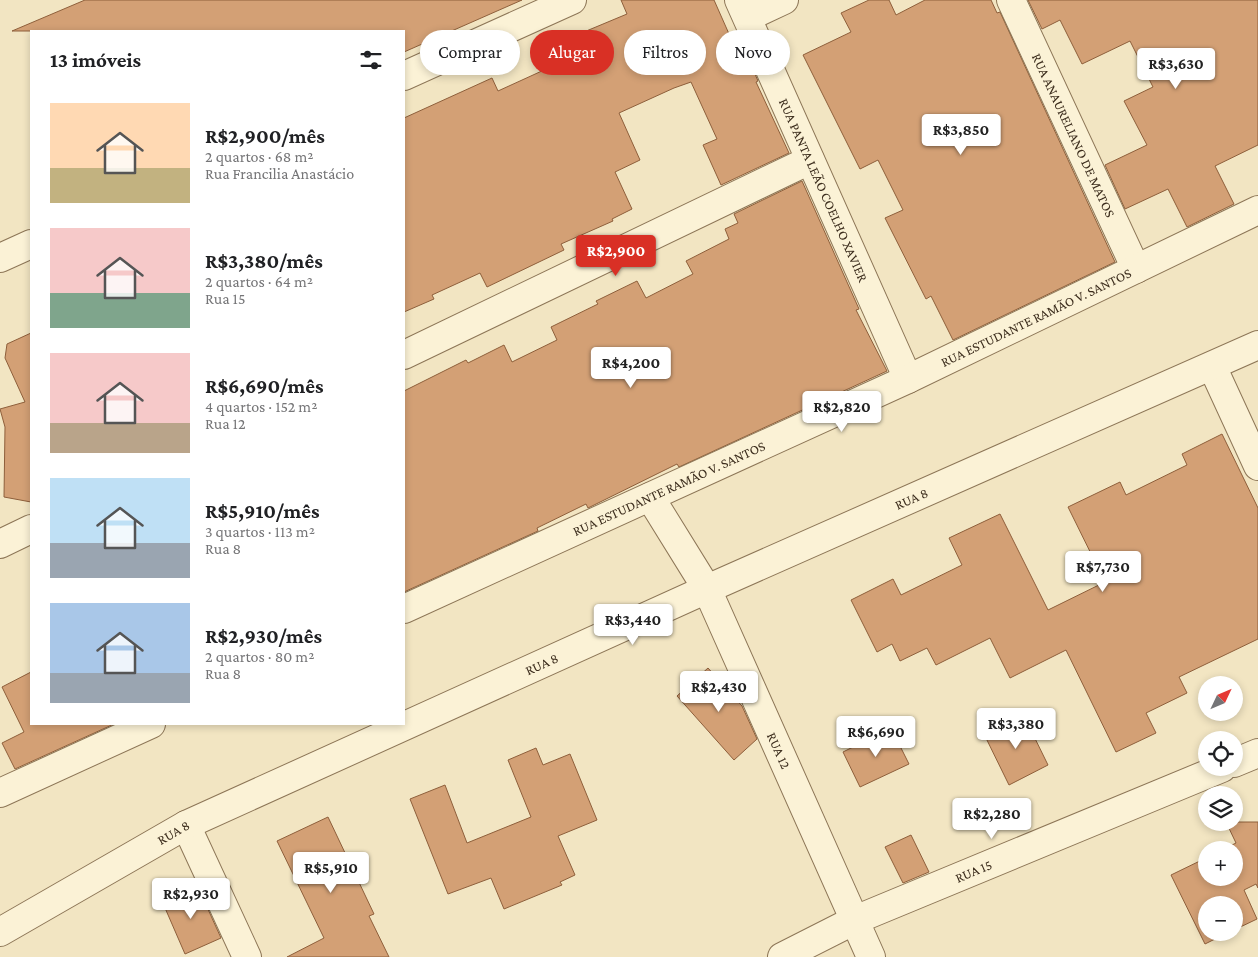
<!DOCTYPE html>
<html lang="pt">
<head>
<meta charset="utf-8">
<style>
	body { margin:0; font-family:"Crimson Pro",serif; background:#f2f2f2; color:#202124; height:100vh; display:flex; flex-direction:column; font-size:19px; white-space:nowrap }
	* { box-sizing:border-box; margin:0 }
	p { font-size:16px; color:#757577 }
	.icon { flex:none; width:28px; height:28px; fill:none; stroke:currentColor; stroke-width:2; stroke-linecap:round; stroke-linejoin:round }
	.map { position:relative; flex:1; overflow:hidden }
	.sheet { position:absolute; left:30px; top:30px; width:375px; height:695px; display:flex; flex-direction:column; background:#fff; border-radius:0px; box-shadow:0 2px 8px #0003 }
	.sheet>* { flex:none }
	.guide { position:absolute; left:420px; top:30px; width:475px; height:45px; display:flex; gap:10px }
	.needle { width:32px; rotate:46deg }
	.buttons { position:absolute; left:1198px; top:676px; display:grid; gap:10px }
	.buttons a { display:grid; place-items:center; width:45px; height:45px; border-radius:50%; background:#fff; box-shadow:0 2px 8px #0003; font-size:25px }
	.price { position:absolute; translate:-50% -42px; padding:0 11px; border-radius:5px; background:#fff; color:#222; font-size:16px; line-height:32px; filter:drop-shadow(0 1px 2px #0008) }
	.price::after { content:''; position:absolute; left:50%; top:30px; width:15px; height:11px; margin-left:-8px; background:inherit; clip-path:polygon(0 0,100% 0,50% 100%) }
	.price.selected { background:#d93025; color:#fff }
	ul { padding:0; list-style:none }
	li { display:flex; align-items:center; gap:15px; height:125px; padding:0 20px }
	li span { display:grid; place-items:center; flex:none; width:140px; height:100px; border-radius:0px; color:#555 }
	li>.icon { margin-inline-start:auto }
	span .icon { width:60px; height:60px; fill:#fffc; stroke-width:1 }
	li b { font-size:21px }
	h2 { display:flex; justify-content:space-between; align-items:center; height:60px; padding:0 20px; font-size:21px }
	.chip { padding:0 18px; border-radius:22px; background:#fff; box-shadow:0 2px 8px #0003; font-size:18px; line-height:45px }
	.chip.selected { background:#d93025; color:#fff }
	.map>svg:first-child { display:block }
	.building { fill:#d3a075; stroke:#8e5f3b }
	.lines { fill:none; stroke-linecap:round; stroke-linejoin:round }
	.street-casing { stroke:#8d7657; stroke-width:30 }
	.street { stroke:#fbf2d6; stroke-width:28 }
	.labels { text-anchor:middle; stroke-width:4; stroke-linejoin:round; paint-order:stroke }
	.street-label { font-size:14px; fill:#3c2d1d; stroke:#f8efd2 }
</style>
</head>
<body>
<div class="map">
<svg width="1258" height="957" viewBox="0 0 1258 957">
	<rect width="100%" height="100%" fill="#f2e5c2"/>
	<!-- building -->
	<g class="building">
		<path d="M85 0H522L404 52V31H12Z"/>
		<path d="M621 0H714L741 61 748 58 758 81 756 82 789 153 721 185 703 145 717 139 691 82 674 88 619 113 640 160 615 172 632 209 612 219 613 221 561 244 564 250 487 287 480 273 432 295 434 299 404 312V118L492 78 498 91 544 70 536 52 627 14Z"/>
		<path d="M869 0H889L896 15 925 0H991L997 13 1000 12 1115 262 953 340 931 296 926 299 885 218 903 210 878 160 860 169 803 55 851 32 841 13Z"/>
		<path d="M1028 0H1258V145L1215 166 1234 204 1187 227 1168 189 1125 209 1105 165 1147 145 1124 101 1153 87 1130 41 1082 64 1060 20 1042 29Z"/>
		<path d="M802 181 859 309 856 310 887 371 679 467 677 464 588 508 586 504 537 528 538 531 404 592V391L466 360 468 363 504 345 512 362 557 340 551 327 598 304 596 301 637 281 646 298 693 274 686 261 729 239 725 229 738 223 734 214Z"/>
		<path d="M31 333V502L4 497 5 427 0 409 25 402 5 358 7 344Z"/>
		<path d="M1222 434 1258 508V639L1179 677 1187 693 1146 713 1156 733 1116 752 1066 650 1010 678 990 638 936 665 927 648 900 661 892 644 877 652 851 600 893 579 901 595 962 565 949 538 1000 514 1048 610 1105 582 1068 507 1120 482 1126 495 1187 465 1182 454Z"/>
		<path d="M708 668 742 706 757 739 734 760 677 696Z"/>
		<path d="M31 672V724H114L15 769 2 743 24 732 2 687Z"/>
		<path d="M1023 714 1048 765 1009 785 984 734Z"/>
		<path d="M891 728 909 764 860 787 843 752Z"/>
		<path d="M536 748 543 765 570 754 597 820 558 836 575 875 560 882 562 885 504 909 491 878 448 894 410 799 445 785 467 843 531 817 508 760Z"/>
		<path d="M328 817 374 914 369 916 389 957H287L324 938 277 841Z"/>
		<path d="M1226 822H1258V888L1256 884 1244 890 1257 919 1234 930V905H1206V932H1229L1205 944 1171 875 1206 858V878H1234V850H1222L1236 843Z"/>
		<path d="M911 835 929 872 903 883 885 847Z"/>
		<path d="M197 885 221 938 185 954 162 901Z"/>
	</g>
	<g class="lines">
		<defs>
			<g id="street">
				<path id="s1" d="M739 0 908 379"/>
				<path id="s2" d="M1011 0 1136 269"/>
				<path d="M748 17 784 0"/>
				<path d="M404 76 572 0"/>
				<path d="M0 258 31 244"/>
				<path d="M404 355 810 160"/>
				<path d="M1212 366 1258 466"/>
				<path id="s3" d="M650 497 707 589 871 957"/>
				<path d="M0 544 31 529"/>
				<path id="s4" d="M404 609 908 379 1258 210"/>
				<path d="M1234 763 1258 753"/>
				<path d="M0 793 151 724"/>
				<path d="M186 825 247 957"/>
				<path id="s5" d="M0 932 186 825 707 589 1258 345"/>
				<path id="s6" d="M782 957 855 920 1222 768"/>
			</g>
		</defs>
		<!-- street casing -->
		<use href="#street" class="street-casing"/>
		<!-- street -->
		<use href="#street" class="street"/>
	</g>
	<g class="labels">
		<!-- street labels -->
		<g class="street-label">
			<text dy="5" stroke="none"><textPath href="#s2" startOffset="149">RUA ANAURELIANO DE MATOS</textPath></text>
			<text dy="5" stroke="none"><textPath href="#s1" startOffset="208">RUA PANTA LEÃO COELHO XAVIER</textPath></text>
			<text dy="5" stroke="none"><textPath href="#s4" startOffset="696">RUA ESTUDANTE RAMÃO V. SANTOS</textPath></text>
			<text dy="5" stroke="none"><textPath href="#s4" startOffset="291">RUA ESTUDANTE RAMÃO V. SANTOS</textPath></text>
			<text dy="5" stroke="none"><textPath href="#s5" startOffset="1010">RUA 8</textPath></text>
			<text dy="5" stroke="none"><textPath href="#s5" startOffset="605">RUA 8</textPath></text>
			<text dy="5" stroke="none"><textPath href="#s3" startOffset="285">RUA 12</textPath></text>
			<text dy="5" stroke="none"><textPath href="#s5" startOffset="200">RUA 8</textPath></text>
			<text dy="5" stroke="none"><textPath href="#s6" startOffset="210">RUA 15</textPath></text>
		</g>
	</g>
</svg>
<div class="buttons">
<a><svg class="needle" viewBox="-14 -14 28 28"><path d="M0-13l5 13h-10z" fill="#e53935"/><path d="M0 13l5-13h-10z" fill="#757577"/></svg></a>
<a><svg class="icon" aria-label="locate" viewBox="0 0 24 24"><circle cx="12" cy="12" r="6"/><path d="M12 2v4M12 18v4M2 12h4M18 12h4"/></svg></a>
<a><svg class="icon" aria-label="layers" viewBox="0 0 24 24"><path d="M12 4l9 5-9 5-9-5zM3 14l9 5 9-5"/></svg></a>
<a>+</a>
<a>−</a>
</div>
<b class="price" style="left:1176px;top:90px">R$3,630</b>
<b class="price" style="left:961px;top:156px">R$3,850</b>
<b class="price selected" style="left:616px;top:277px">R$2,900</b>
<b class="price" style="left:631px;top:389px">R$4,200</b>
<b class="price" style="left:842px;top:433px">R$2,820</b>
<b class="price" style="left:1103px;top:593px">R$7,730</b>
<b class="price" style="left:633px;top:646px">R$3,440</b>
<b class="price" style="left:719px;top:713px">R$2,430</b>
<b class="price" style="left:1016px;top:750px">R$3,380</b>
<b class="price" style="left:876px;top:758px">R$6,690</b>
<b class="price" style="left:992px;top:840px">R$2,280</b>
<b class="price" style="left:331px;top:894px">R$5,910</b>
<b class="price" style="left:191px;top:920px">R$2,930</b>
<div class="guide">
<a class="chip">Comprar</a>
<a class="chip selected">Alugar</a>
<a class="chip">Filtros</a>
<a class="chip">Novo</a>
</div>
<section class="sheet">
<h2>13 imóveis<svg class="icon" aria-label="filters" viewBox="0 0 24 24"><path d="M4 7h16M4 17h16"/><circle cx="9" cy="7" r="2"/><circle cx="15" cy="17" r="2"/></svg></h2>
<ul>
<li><span style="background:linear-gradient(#ffd9b3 65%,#c2b280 0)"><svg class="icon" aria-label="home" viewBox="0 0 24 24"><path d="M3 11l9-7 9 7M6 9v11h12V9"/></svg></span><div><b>R$2,900/mês</b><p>2 quartos · 68 m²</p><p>Rua Francilia Anastácio</p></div></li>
<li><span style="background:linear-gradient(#f6c9c9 65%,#7fa58c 0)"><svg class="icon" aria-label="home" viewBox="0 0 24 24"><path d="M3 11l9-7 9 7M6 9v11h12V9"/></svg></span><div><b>R$3,380/mês</b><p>2 quartos · 64 m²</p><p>Rua 15</p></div></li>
<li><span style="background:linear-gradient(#f6c9c9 70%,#b9a48a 0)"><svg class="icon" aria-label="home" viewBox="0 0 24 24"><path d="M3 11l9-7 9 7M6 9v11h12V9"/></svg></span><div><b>R$6,690/mês</b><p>4 quartos · 152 m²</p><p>Rua 12</p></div></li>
<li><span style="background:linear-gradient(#bfe0f5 65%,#9aa5b1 0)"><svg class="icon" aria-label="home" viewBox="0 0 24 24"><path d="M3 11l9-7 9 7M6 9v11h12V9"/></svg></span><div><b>R$5,910/mês</b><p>3 quartos · 113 m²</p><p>Rua 8</p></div></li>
<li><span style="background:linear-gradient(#a9c7e8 70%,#9aa5b1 0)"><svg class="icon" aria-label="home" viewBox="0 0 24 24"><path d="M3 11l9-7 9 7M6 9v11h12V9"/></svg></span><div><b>R$2,930/mês</b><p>2 quartos · 80 m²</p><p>Rua 8</p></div></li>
</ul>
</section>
</div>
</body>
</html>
